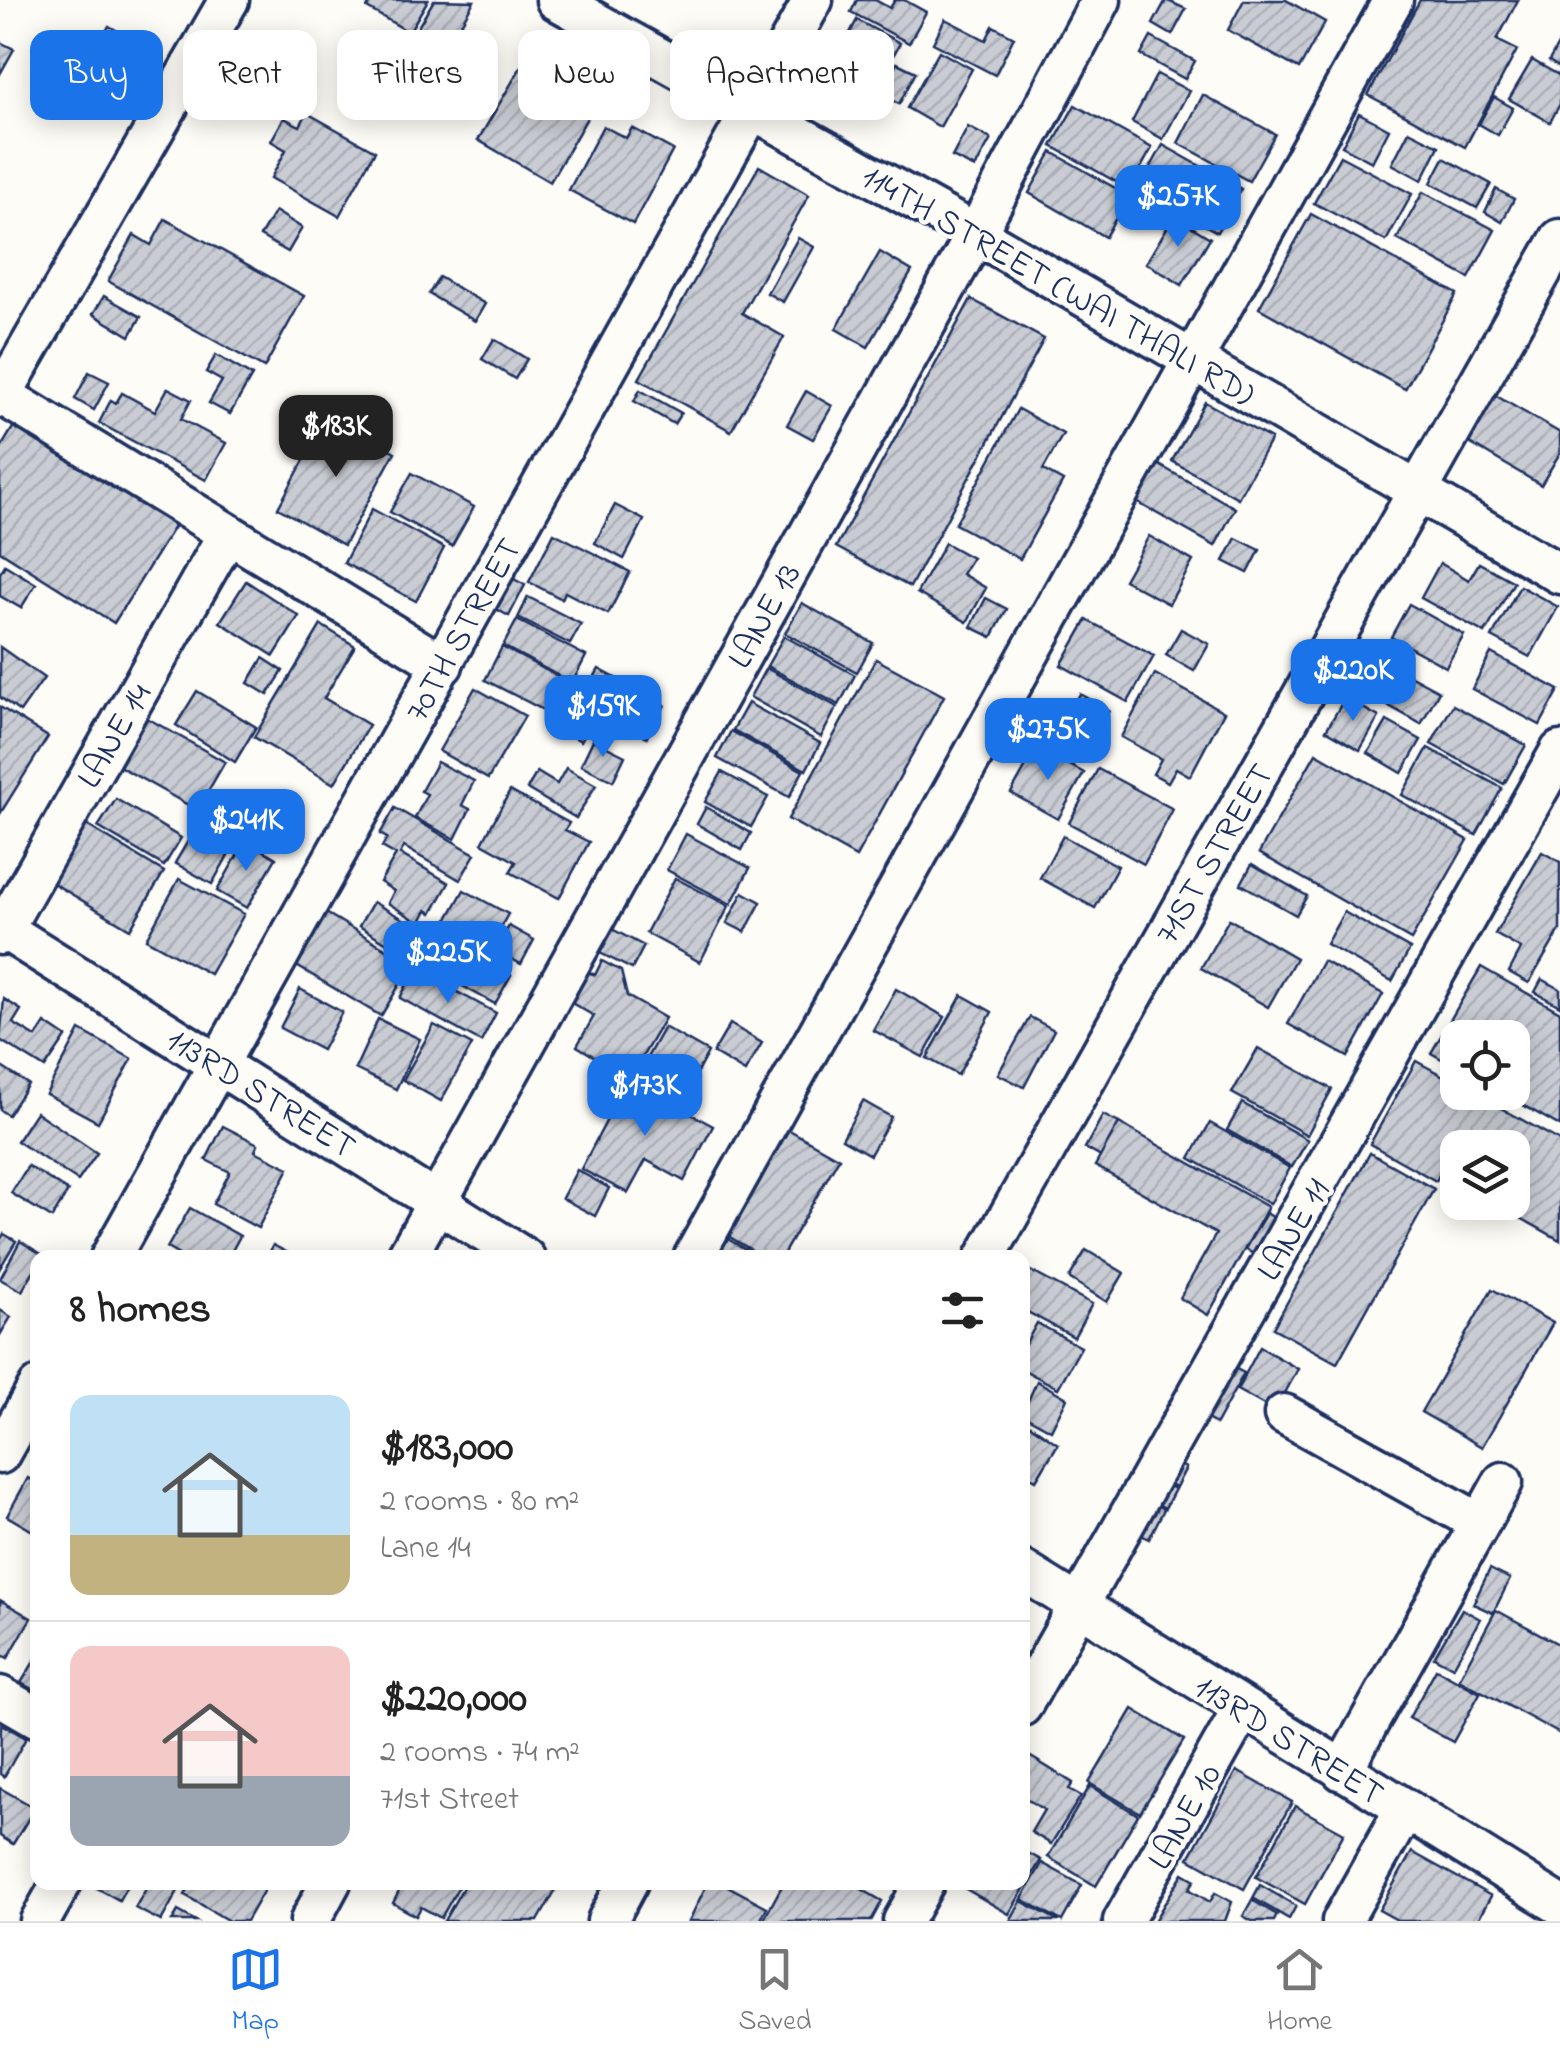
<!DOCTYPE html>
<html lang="en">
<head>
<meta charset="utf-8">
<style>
	body { margin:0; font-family:"Indie Flower",sans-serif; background:#f6f6f6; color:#222; height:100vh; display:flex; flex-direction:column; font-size:38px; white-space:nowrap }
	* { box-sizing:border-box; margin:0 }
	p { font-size:32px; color:#767676 }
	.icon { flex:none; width:55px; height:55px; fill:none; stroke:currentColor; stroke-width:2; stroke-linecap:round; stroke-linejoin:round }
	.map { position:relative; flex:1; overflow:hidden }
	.sheet { position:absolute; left:30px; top:1250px; width:1000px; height:640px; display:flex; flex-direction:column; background:#fff; border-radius:20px; box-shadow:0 5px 25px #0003 }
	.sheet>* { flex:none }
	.top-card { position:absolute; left:30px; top:30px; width:1000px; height:90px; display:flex; gap:20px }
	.tools { position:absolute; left:1440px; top:1020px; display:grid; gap:20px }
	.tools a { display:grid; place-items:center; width:90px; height:90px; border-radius:20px; background:#fff; box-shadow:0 5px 25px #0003; font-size:50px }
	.price { position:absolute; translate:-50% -85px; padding:0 22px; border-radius:20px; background:#1a73e8; color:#fff; font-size:32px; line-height:65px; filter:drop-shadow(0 2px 5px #0008) }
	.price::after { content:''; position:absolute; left:50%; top:60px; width:30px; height:22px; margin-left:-15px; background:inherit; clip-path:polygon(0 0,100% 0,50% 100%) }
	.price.on { background:#222; color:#fff }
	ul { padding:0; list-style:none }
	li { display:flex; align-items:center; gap:30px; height:250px; padding:0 40px }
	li+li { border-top:2px solid #e0e0e0 }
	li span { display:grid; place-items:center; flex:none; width:280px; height:200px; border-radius:20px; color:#555 }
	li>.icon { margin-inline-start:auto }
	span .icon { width:120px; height:120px; fill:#fffc; stroke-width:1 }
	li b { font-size:42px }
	h2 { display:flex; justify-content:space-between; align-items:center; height:120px; padding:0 40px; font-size:42px }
	.pill { padding:0 35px; border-radius:20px; background:#fff; box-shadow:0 5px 25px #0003; font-size:35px; line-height:90px }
	.pill.on { background:#1a73e8; color:#fff }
	.menu { display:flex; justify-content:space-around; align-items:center; height:140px; border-top:2px solid #e0e0e0; background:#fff; font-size:28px; color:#767676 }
	.menu a { display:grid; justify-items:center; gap:5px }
	.menu .on { color:#1a73e8 }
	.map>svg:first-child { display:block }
	.building { fill:url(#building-hatch); stroke:#1b2f5e; stroke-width:2.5 }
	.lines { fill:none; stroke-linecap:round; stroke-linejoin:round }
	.minor-casing { stroke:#1b2f5e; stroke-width:45 }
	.minor { stroke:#fdfcf7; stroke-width:38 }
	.labels { text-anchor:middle; stroke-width:9; stroke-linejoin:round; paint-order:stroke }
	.street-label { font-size:35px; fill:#1b2f5e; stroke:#fdfcf7 }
</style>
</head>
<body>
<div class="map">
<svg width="1560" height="1921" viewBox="0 0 1560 1921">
	<defs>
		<pattern id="building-hatch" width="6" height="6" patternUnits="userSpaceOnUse" patternTransform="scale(2.5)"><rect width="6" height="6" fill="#c9ccd3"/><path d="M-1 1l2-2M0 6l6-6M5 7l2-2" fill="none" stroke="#acb0b8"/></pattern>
	</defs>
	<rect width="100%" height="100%" fill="#fdfcf7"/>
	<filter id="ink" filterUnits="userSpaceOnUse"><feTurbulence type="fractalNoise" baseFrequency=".01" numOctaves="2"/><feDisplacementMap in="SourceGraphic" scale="20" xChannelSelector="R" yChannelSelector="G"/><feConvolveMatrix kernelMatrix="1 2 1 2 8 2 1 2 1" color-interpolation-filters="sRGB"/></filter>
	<g filter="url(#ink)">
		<!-- building -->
		<g class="building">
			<path d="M371 0H428L409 32 367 8Z"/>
			<path d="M434 0 474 1 443 55 412 37Z"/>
			<path d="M857 0H875L890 8 895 0H904L926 12 909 43 851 12Z"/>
			<path d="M1166 0 1186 9 1172 35 1153 24Z"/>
			<path d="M1244 0H1286L1325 22 1299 69 1228 30Z"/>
			<path d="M1420 0H1518L1497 40 1517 50 1465 147 1368 95Z"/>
			<path d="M945 19 986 40 993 26 1014 37 995 75 933 43Z"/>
			<path d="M857 20 900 43 887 67 844 44Z"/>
			<path d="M109 26 141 44 124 75 92 56Z"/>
			<path d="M1151 37 1195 61 1185 79 1141 55Z"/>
			<path d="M538 38 609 80 550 182 478 140Z"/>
			<path d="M1560 41V68L1549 61Z"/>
			<path d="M0 42 14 49 0 74Z"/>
			<path d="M842 50 885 73 873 94 830 71Z"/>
			<path d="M939 51 972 69 940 127 907 108Z"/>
			<path d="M1532 60 1560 76V104L1550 122 1509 99Z"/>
			<path d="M897 63 916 72 899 104 880 94Z"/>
			<path d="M87 66 110 79 99 99 75 86Z"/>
			<path d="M1157 74 1189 91 1163 139 1132 122Z"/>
			<path d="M1203 95 1275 134 1249 181 1178 143Z"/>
			<path d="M1494 97 1513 108 1498 135 1479 124Z"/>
			<path d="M1075 105 1152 148 1129 189 1052 146Z"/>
			<path d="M307 113 375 151 339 216 271 178 286 150 271 141 284 118 300 126Z"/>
			<path d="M1359 113 1389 129 1372 162 1342 146Z"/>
			<path d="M603 126 626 138 632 128 673 150 633 224 569 190Z"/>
			<path d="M968 127 991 139 975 168 952 157Z"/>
			<path d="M1409 131 1439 146 1422 180 1392 164Z"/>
			<path d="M1163 145 1241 189 1217 232 1139 188Z"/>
			<path d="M1052 152 1129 196 1105 237 1029 193Z"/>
			<path d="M1340 156 1412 194 1386 241 1314 203Z"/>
			<path d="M1444 158 1491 184 1477 208 1431 183Z"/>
			<path d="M759 166 809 195 742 313 784 337 731 431 639 379Z"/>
			<path d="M1496 189 1514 199 1502 222 1485 212Z"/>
			<path d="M1423 192 1495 230 1469 278 1397 239Z"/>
			<path d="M275 211 302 228 288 252 260 236Z"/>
			<path d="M1311 214 1457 294 1405 389 1259 308Z"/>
			<path d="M1174 216 1210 238 1182 285 1146 263Z"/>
			<path d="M165 219 304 296 264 368 108 281 134 235 151 245Z"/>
			<path d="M798 238 814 247 783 302 767 293Z"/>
			<path d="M880 252 912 271 868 347 836 329Z"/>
			<path d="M439 277 485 304 475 321 429 294Z"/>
			<path d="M104 296 141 317 130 336 93 314Z"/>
			<path d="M971 299 1044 339 910 587 836 547Z"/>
			<path d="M494 339 527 359 515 379 482 359Z"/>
			<path d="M216 355 252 376 230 414 209 403 222 381 206 372Z"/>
			<path d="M89 372 109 382 94 410 75 399Z"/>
			<path d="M168 388 191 400 181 419 226 443 206 480 99 423 111 400 116 403 122 393 155 411Z"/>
			<path d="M640 390 681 413 674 424 634 401Z"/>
			<path d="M806 391 832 406 813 439 787 425Z"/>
			<path d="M1493 394 1560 433V453L1541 485 1466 441Z"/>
			<path d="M1205 402 1271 439 1238 498 1172 461Z"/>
			<path d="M1018 409 1063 434 1043 470 1063 481 1020 559 955 524Z"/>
			<path d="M328 416 395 452 344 545 278 508Z"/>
			<path d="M17 421 177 522 114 623 0 551V449Z"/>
			<path d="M1154 462 1235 508 1215 546 1133 500Z"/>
			<path d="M412 473 474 507 452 546 390 512Z"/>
			<path d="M615 505 644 520 624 559 595 543Z"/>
			<path d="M372 509 444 548 416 601 344 563Z"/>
			<path d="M554 533 630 572 608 614 565 592 562 599 529 582Z"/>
			<path d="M1149 536 1193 561 1169 604 1124 580Z"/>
			<path d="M1236 538 1260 550 1248 573 1224 561Z"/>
			<path d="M945 543 972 558 962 574 986 588 967 622 917 593Z"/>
			<path d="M1440 563 1469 580 1479 563 1514 582 1485 633 1421 598Z"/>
			<path d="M5 565 36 584 21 608 0 596V573Z"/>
			<path d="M512 578 525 585 509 616 496 609Z"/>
			<path d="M246 581 299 616 274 656 220 622Z"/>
			<path d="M1520 586 1558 607 1530 657 1492 637Z"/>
			<path d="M528 597 581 624 570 644 518 618Z"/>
			<path d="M986 598 1007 609 992 637 971 627Z"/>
			<path d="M802 603 873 643 857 672 785 633Z"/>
			<path d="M1409 604 1464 635 1446 667 1391 637Z"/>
			<path d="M517 620 586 656 572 683 503 646Z"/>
			<path d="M1087 620 1154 656 1128 702 1061 665Z"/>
			<path d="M321 625 355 646 324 698 369 725 334 784 254 737Z"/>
			<path d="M1181 629 1209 644 1194 671 1166 655Z"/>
			<path d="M784 636 855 675 839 705 767 666Z"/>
			<path d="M0 647 44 678 20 712 0 697Z"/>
			<path d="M502 647 572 684 555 716 485 680Z"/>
			<path d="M1491 653 1559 690 1540 725 1472 689Z"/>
			<path d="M263 658 283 671 268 695 248 683Z"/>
			<path d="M876 659 944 696 856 857 788 819Z"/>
			<path d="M1383 661 1439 691 1421 724 1366 693Z"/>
			<path d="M766 668 837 707 821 737 750 697Z"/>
			<path d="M599 669 665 705 647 737 581 700Z"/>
			<path d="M1155 674 1224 712 1190 776 1176 768 1168 782 1153 774 1161 759 1121 737Z"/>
			<path d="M475 688 525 716 488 779 439 751Z"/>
			<path d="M197 691 256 727 235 762 176 725Z"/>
			<path d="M1080 694 1109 711 1088 746 1059 729Z"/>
			<path d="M1345 698 1379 717 1360 750 1326 730Z"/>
			<path d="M574 700 596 713 581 741 558 728Z"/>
			<path d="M748 703 820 743 806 770 733 730Z"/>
			<path d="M1453 705 1526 745 1504 784 1431 744Z"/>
			<path d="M0 707 48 737 0 814Z"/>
			<path d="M147 718 225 762 197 810 119 766Z"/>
			<path d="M1387 721 1421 740 1402 773 1368 753Z"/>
			<path d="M731 731 803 771 789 797 717 758Z"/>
			<path d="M593 740 625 756 613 781 581 765Z"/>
			<path d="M1037 747 1084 773 1058 819 1011 793Z"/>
			<path d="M1428 748 1502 788 1476 835 1402 795Z"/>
			<path d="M1316 753 1468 840 1411 940 1259 853Z"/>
			<path d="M437 762 474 781 462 805 470 809 455 839 415 818 427 794 421 791Z"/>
			<path d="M566 768 596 785 576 818 527 789 537 772 557 784Z"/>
			<path d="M1098 769 1173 809 1144 864 1069 823Z"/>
			<path d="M722 772 768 797 751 827 705 802Z"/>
			<path d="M510 791 569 823 565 830 589 842 559 898 510 872 516 862 482 843Z"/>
			<path d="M116 799 181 838 164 866 98 827Z"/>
			<path d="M706 807 751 833 742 850 697 824Z"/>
			<path d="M395 808 475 854 460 880 404 847 400 854 449 883 432 913 427 910 420 923 388 903 394 891 380 882 396 855 382 847 387 838 380 834Z"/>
			<path d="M205 812 241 832 212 884 175 863Z"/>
			<path d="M83 823 164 872 130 929 48 880Z"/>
			<path d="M686 834 750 868 731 904 667 870Z"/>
			<path d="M1063 836 1118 866 1095 908 1040 878Z"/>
			<path d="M246 840 276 858 247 908 217 891Z"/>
			<path d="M1542 852 1560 862V930L1529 983 1509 972 1521 949 1495 934Z"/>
			<path d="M1252 864 1307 896 1296 915 1241 884Z"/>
			<path d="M675 878 729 906 700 962 646 933Z"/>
			<path d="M179 879 244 914 210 974 146 939Z"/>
			<path d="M464 890 508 914 485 955 441 931Z"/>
			<path d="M743 892 761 902 745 932 727 923Z"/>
			<path d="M373 902 423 930 409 956 359 926Z"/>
			<path d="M321 910 412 964 381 1016 290 962Z"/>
			<path d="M1344 912 1410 949 1392 981 1326 944Z"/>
			<path d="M1229 919 1296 958 1268 1007 1201 968Z"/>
			<path d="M509 926 534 940 521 964 495 950Z"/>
			<path d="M612 929 644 946 632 969 600 953Z"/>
			<path d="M437 934 511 975 495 1004 421 963Z"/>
			<path d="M602 961 621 971 627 996 665 1018 630 1078 577 1046 594 1016 563 998 580 968 595 975Z"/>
			<path d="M1323 961 1383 994 1348 1057 1288 1024Z"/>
			<path d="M1481 967 1560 1012V1126L1500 1092H1512V1038H1458V1068L1431 1053Z"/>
			<path d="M415 969 496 1013 481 1042 400 998Z"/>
			<path d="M1542 979 1560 989V1006L1535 992Z"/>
			<path d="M300 989 342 1012 322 1050 280 1028Z"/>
			<path d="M896 989 945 1017 923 1057 873 1030Z"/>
			<path d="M962 995 992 1012 958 1075 927 1058Z"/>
			<path d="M4 999 21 1010 13 1023 36 1037 45 1023 66 1037 45 1068 0 1040Z"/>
			<path d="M1030 1017 1054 1030 1024 1087 998 1074Z"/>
			<path d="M378 1019 420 1039 396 1089 355 1069Z"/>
			<path d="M730 1024 762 1043 745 1072 713 1053Z"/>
			<path d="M434 1025 472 1045 441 1101 403 1080Z"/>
			<path d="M664 1027 708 1052 686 1093 669 1084 663 1095 635 1079Z"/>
			<path d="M80 1030 132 1059 98 1122 46 1094Z"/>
			<path d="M1258 1048 1332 1089 1307 1135 1232 1093Z"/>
			<path d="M1416 1061 1458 1084V1092H1472L1560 1141V1240L1492 1202H1512V1148H1458V1183L1440 1173 1436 1181 1370 1144Z"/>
			<path d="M0 1066 28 1084 8 1115 0 1110Z"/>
			<path d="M628 1080 713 1126 684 1181 646 1160 628 1193 581 1169Z"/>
			<path d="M863 1101 891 1117 870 1155 842 1139Z"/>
			<path d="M1242 1103 1308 1140 1292 1167 1227 1130Z"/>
			<path d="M36 1112 97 1153 78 1181 17 1141Z"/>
			<path d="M1103 1115 1119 1123 1101 1157 1085 1148Z"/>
			<path d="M1119 1123 1268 1207 1208 1315 1180 1298 1216 1234 1095 1166Z"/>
			<path d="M1210 1123 1290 1168 1270 1204 1190 1158Z"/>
			<path d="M223 1126 258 1144 255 1151 289 1168 258 1228 213 1204 230 1172 206 1160Z"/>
			<path d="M784 1127 839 1158 781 1258H765L723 1233Z"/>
			<path d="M1370 1153 1434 1189 1337 1363 1273 1328Z"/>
			<path d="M28 1166 68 1191 52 1218 11 1193Z"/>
			<path d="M577 1170 609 1188 595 1216 562 1198Z"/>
			<path d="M190 1208 240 1236 228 1258H184L167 1248Z"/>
			<path d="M1266 1213 1285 1224 1264 1260 1245 1249Z"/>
			<path d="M4 1234 16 1241 0 1268V1240Z"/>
			<path d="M724 1237 761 1258H713Z"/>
			<path d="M20 1241 43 1255 22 1291 0 1279Z"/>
			<path d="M273 1245 298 1258H267Z"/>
			<path d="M1086 1250 1124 1273 1107 1302 1069 1278Z"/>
			<path d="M1025 1268 1092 1304 1074 1337 1022 1309Z"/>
			<path d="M1492 1289 1553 1323 1482 1447 1421 1412Z"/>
			<path d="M0 1310 11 1317 0 1335Z"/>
			<path d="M1037 1323 1081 1347 1058 1388 1022 1369V1350Z"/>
			<path d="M1260 1347 1298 1369 1275 1411 1237 1390Z"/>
			<path d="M1219 1360 1244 1373 1216 1424 1191 1410Z"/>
			<path d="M1037 1381 1067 1398 1051 1430 1022 1414Z"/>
			<path d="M1022 1419 1058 1444 1036 1480 1022 1472Z"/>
			<path d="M1164 1457 1186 1468 1176 1487 1155 1476Z"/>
			<path d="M28 1478 38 1483V1534L7 1516Z"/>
			<path d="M1154 1478 1175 1489 1165 1508 1144 1497Z"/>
			<path d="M1143 1498 1164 1509 1149 1539 1128 1528Z"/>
			<path d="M1490 1569 1510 1579 1493 1613 1473 1604Z"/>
			<path d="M0 1600 31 1618 8 1658 0 1654Z"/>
			<path d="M1462 1609 1480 1619 1453 1667 1434 1657Z"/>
			<path d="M1496 1610 1560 1645V1734L1459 1679Z"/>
			<path d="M38 1655V1692L21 1683Z"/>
			<path d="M1436 1669 1480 1693 1453 1742 1409 1718Z"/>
			<path d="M1133 1709 1184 1740 1140 1813 1089 1783Z"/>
			<path d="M1 1724 26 1738 4 1777 0 1774Z"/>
			<path d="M1026 1754 1073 1783 1069 1789 1081 1796 1051 1844 1031 1832 1044 1810 1022 1796Z"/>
			<path d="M1237 1771 1292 1802 1244 1889 1189 1858Z"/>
			<path d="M1090 1786 1138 1815 1096 1886 1048 1857Z"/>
			<path d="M0 1788 35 1808 13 1844 0 1836Z"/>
			<path d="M1295 1806 1344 1833 1305 1904 1256 1877Z"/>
			<path d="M1022 1850 1041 1860 1009 1914 959 1885 1022 1882Z"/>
			<path d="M1412 1852 1491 1896 1477 1921H1399L1379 1910Z"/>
			<path d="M1042 1863 1082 1885 1062 1921 1022 1899Z"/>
			<path d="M1183 1873 1195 1880 1189 1889 1210 1902 1215 1893 1232 1902 1225 1921H1154Z"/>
			<path d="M86 1882H129L119 1900Z"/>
			<path d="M150 1882H183L161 1921 135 1908Z"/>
			<path d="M192 1882H257L265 1888 246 1921H229L185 1895Z"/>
			<path d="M404 1882H457L460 1884 441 1918 421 1907 416 1916 393 1903Z"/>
			<path d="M466 1882H560L538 1921H444Z"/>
			<path d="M708 1882H720L767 1907 760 1921H689Z"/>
			<path d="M784 1882H849L882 1901 871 1921H763Z"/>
			<path d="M1260 1885 1296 1906 1289 1919 1253 1898Z"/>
			<path d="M1252 1900 1277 1915 1274 1921H1252L1243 1916Z"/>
			<path d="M1021 1901 1059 1921H1010Z"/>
			<path d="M178 1911 196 1921H172Z"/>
		</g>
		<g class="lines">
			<defs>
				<g id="minor">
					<path d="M556 0 976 234 1560 574"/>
					<path d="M2 395 443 665"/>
					<path d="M0 398 229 0"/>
					<path d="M0 927 525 1258"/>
					<path d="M0 935 227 535"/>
					<path d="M110 1258 813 0"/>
					<path d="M406 1258 976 234 1101 0"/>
					<path d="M693 1258 1393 0"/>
					<path d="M985 1258 1560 239"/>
					<path d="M1284 1414 1478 1522"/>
					<path d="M0 1454 38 1387"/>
					<path d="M1022 1570 1560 1905"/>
					<path d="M0 1696 38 1718"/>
					<path d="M1022 1706 1560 751"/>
					<path d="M1342 1771 1503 1482"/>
					<path d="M40 1921 62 1882"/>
					<path d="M310 1921 331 1882"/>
					<path d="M607 1921 628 1882"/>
					<path d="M903 1921 925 1882"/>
					<path d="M1123 1921 1242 1710"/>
					<path d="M1342 1921 1404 1811"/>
				</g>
			</defs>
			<!-- minor casing -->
			<use href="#minor" class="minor-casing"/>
			<!-- minor -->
			<use href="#minor" class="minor"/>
		</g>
	</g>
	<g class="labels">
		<!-- street labels -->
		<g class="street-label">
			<text transform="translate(1059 284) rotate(30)" y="12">114TH STREET (WAI THALI RD)</text>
			<text transform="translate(763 615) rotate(-61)" y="12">LANE 13</text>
			<text transform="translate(462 629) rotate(-61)" y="12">70TH STREET</text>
			<text transform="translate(113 735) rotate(-60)" y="12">LANE 14</text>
			<text transform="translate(1213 853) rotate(-60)" y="12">71ST STREET</text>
			<text transform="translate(262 1092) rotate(32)" y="12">113RD STREET</text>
			<text transform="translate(1292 1229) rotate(-60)" y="12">LANE 11</text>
			<text transform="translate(1290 1739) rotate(32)" y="12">113RD STREET</text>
			<text transform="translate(1183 1816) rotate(-61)" y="12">LANE 10</text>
		</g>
	</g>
</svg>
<div class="tools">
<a><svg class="icon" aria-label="locate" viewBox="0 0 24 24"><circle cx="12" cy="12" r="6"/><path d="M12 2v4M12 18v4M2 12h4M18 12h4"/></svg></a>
<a><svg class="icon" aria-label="layers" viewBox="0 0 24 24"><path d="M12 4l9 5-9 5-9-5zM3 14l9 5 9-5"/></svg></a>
</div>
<b class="price" style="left:1178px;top:250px">$257K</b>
<b class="price on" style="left:336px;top:480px">$183K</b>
<b class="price" style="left:1353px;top:724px">$220K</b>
<b class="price" style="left:603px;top:760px">$159K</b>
<b class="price" style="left:1048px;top:783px">$275K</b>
<b class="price" style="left:246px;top:874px">$241K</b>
<b class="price" style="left:448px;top:1006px">$225K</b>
<b class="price" style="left:645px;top:1139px">$173K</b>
<div class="top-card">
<a class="pill on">Buy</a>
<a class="pill">Rent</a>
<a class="pill">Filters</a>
<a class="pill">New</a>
<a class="pill">Apartment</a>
</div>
<section class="sheet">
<h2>8 homes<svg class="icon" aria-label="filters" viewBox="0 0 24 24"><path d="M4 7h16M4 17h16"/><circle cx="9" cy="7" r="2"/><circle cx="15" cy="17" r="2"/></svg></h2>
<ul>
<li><span style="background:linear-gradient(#bfe0f5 70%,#c2b280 0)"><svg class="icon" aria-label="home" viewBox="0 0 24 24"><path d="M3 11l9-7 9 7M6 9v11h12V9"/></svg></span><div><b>$183,000</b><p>2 rooms · 80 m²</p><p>Lane 14</p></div></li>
<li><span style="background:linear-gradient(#f6c9c9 65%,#9aa5b1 0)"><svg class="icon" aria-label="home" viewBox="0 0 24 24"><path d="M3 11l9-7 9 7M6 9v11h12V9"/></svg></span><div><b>$220,000</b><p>2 rooms · 74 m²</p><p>71st Street</p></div></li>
</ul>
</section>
</div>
<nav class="menu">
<a class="on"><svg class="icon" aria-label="map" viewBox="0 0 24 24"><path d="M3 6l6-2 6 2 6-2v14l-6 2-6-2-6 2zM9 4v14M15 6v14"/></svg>Map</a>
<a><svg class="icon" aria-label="saved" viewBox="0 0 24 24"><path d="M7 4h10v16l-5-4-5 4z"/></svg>Saved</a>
<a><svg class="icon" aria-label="home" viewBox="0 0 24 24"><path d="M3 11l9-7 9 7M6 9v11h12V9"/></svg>Home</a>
</nav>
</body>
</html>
